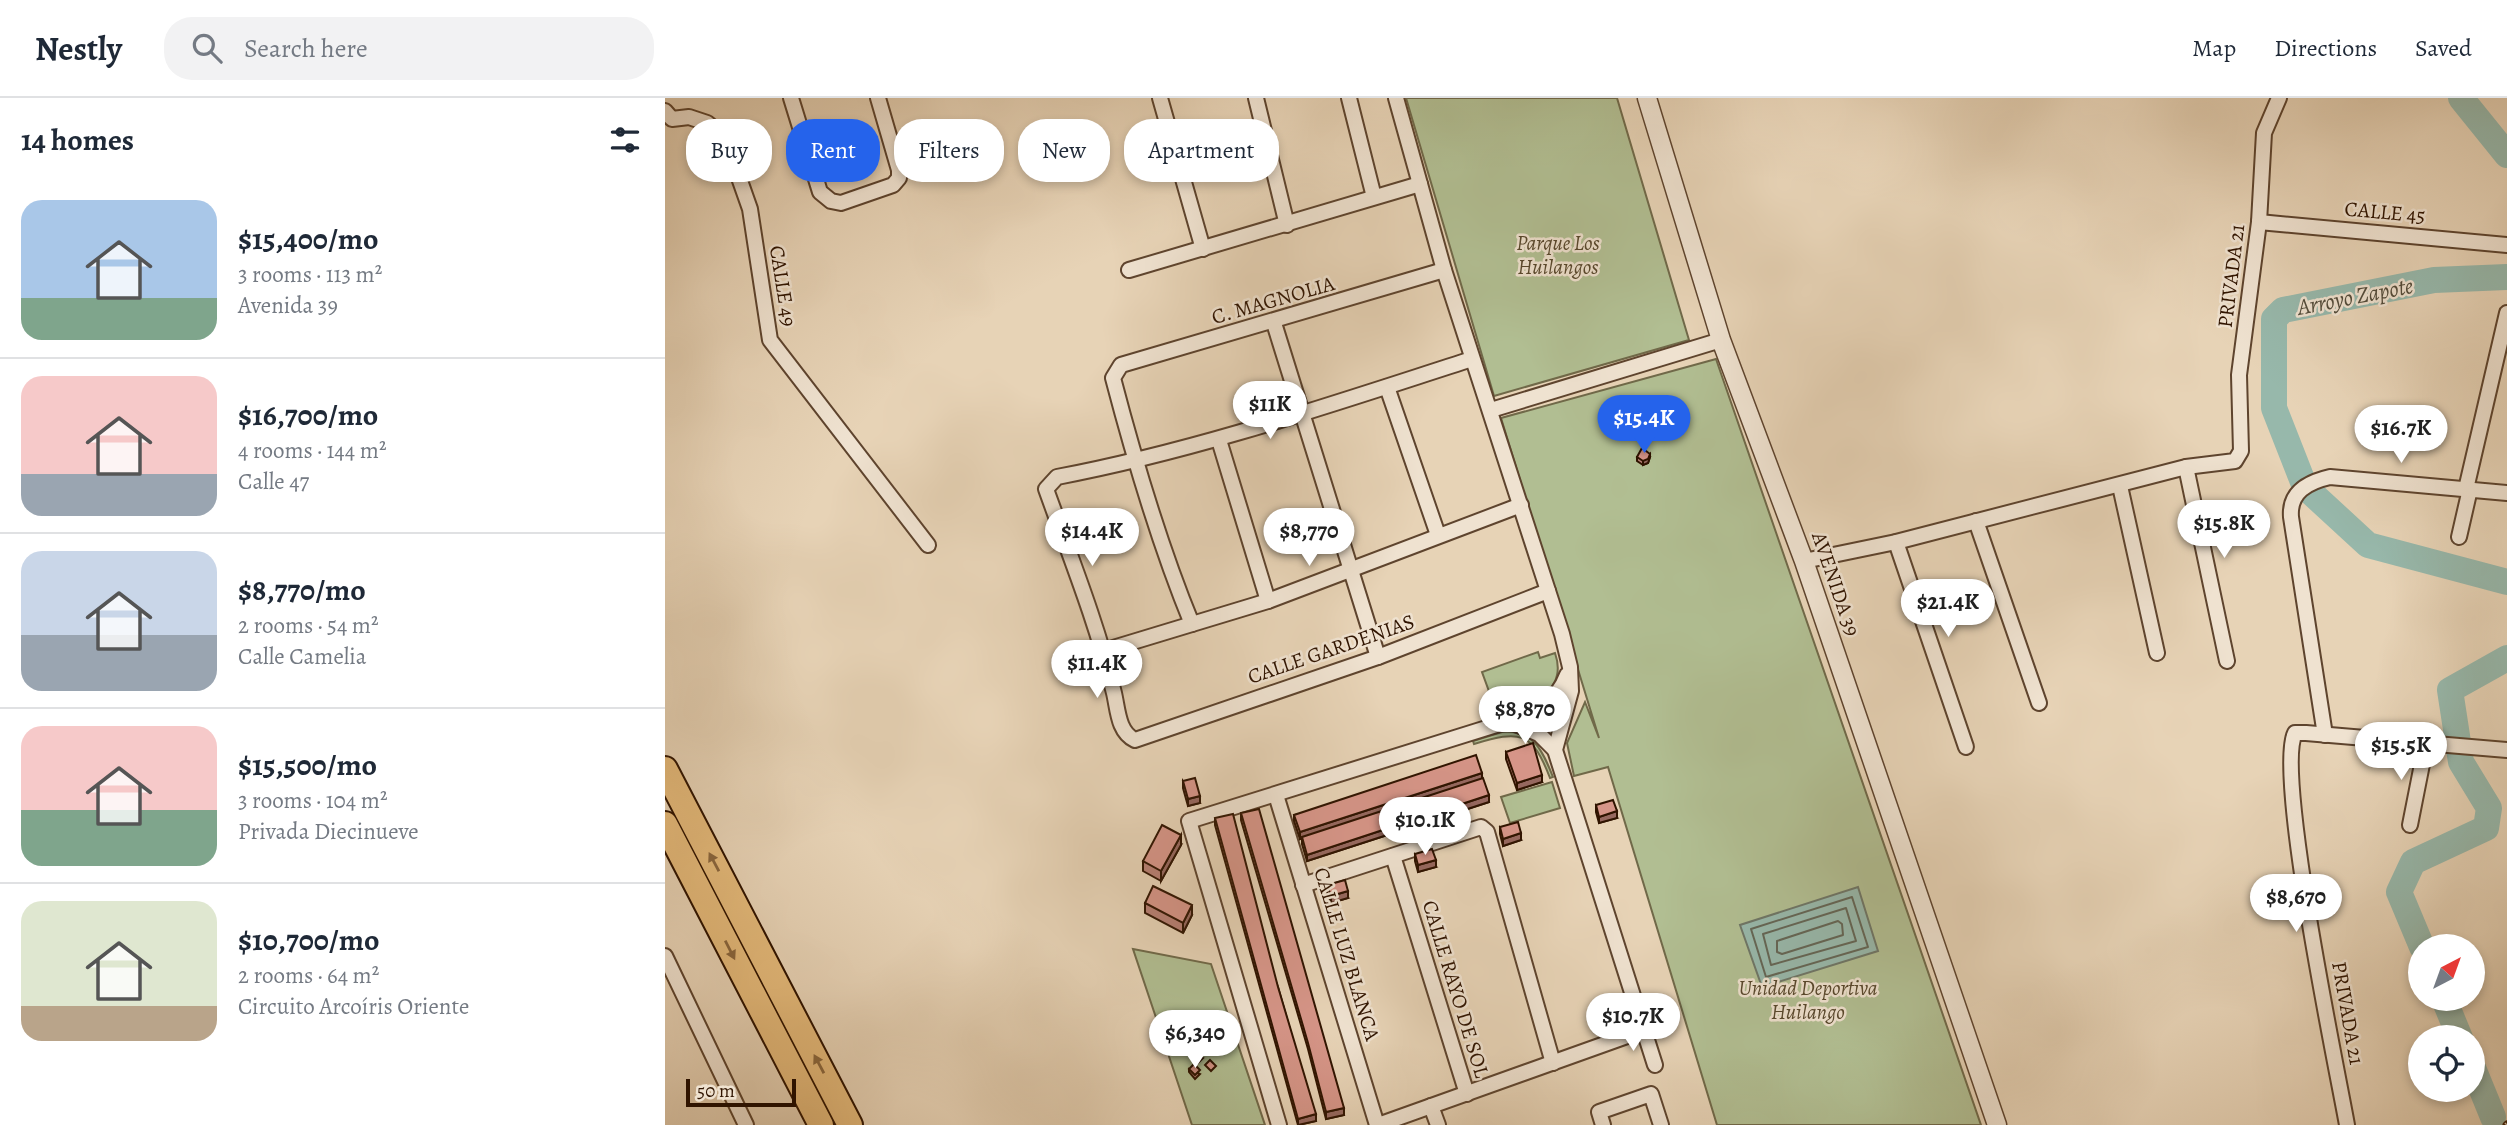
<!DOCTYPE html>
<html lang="en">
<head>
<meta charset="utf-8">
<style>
	body { margin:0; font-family:Alegreya,serif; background:#f2f2f3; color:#1f2937; height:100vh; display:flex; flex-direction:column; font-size:26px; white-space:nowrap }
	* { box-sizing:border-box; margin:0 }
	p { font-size:23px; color:#747a83 }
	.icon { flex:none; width:38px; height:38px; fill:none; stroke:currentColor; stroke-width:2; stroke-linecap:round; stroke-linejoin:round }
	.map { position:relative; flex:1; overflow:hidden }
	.sheet { display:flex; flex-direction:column; background:#fff; width:665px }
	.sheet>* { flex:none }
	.hud { position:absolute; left:21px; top:21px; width:665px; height:63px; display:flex; gap:14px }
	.needle { width:46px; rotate:41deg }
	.tools { position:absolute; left:1743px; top:836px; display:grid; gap:14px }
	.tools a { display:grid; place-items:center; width:77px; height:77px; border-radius:50%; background:#fff; box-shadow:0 4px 10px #0003; font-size:35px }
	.scale { position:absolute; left:21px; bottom:18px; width:110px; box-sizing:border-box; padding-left:7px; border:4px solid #301400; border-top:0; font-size:19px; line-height:24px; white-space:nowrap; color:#301400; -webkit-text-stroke:5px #efe2d0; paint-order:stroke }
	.price { position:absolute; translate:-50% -60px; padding:0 16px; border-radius:24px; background:#fff; color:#222; font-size:23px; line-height:46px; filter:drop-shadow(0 2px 4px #0008) }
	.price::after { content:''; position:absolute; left:50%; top:42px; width:21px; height:16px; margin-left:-10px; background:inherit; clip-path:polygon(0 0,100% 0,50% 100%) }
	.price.active { background:#2563eb; color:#fff }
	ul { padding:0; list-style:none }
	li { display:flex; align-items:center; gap:21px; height:175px; padding:0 21px }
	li+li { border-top:2px solid #e0e1e3 }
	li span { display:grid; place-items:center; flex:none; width:196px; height:140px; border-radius:21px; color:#555 }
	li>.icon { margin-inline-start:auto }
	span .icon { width:84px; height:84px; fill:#fffc; stroke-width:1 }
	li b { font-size:30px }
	h2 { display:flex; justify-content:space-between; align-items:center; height:84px; padding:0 21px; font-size:30px }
	.tag { padding:0 24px; border-radius:28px; background:#fff; box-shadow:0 4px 10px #0003; font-size:24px; line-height:63px }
	.tag.active { background:#2563eb; color:#fff }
	header { display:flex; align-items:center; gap:42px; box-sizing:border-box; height:98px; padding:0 35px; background:#fff; border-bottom:2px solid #e0e1e3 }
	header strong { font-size:33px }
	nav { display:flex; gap:38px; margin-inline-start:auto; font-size:24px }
	.search { width:490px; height:63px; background:#f2f2f3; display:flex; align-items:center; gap:18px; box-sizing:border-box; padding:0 24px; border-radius:28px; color:#747a83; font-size:26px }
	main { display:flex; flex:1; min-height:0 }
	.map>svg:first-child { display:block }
	.green { fill:#b1be92; stroke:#706949; stroke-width:2 }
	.water { fill:#97b8ab; stroke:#6e7667; stroke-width:2 }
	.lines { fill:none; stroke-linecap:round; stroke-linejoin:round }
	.shore { stroke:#646656; stroke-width:2 }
	.river { stroke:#97b8ab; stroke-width:26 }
	.minor-casing { stroke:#5e442e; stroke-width:18 }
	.tertiary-casing { stroke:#5e442e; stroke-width:21 }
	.motorway-casing { stroke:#301400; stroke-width:28 }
	.minor { stroke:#efe2d0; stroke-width:14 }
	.tertiary { stroke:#efe2d0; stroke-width:18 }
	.motorway { stroke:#e4ba7b; stroke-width:24 }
	.rail-casing { stroke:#301400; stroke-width:7 }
	.rail { stroke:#efe2d0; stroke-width:4.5; stroke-dasharray:13; stroke-linecap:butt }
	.wall { fill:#b88075; stroke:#301400; stroke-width:2 }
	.shaded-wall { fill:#96685f; stroke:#301400; stroke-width:2 }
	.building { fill:#d69588; stroke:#301400; stroke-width:2 }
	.oneway { fill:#8a673e }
	.labels { text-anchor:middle; stroke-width:5; stroke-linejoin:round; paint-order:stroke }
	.street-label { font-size:21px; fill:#301400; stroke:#efe2d0 }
	.park-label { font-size:21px; font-style:italic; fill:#57472c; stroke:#efe2d0 }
	.water-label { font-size:23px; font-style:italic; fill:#544d3c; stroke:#efe2d0 }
</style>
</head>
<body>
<header>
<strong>Nestly</strong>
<div class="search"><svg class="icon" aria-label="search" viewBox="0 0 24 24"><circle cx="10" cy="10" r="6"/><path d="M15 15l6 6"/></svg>Search here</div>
<nav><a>Map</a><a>Directions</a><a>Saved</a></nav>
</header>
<main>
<section class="sheet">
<h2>14 homes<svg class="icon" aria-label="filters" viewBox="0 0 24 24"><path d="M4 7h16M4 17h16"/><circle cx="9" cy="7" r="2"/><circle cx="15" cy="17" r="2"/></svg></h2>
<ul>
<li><span style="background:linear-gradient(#a9c7e8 70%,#7fa58c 0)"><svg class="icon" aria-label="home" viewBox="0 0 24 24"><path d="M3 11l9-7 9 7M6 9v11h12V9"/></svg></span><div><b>$15,400/mo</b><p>3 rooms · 113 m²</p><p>Avenida 39</p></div></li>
<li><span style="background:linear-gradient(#f6c9c9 70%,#9aa5b1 0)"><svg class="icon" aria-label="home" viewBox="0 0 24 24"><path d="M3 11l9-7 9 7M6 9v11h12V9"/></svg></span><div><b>$16,700/mo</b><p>4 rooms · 144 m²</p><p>Calle 47</p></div></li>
<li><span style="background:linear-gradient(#c9d6e8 60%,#9aa5b1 0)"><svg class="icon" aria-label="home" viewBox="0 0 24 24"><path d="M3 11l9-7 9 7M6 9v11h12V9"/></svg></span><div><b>$8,770/mo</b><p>2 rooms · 54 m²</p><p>Calle Camelia</p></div></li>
<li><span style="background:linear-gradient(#f6c9c9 60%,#7fa58c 0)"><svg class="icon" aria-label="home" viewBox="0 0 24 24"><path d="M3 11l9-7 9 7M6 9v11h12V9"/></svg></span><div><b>$15,500/mo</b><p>3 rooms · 104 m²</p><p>Privada Diecinueve</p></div></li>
<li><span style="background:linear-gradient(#dfe7d0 75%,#b9a48a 0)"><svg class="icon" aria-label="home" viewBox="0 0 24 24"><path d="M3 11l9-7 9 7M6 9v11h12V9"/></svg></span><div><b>$10,700/mo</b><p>2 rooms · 64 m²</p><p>Circuito Arcoíris Oriente</p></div></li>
</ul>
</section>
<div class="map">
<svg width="1842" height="1027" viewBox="0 0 1842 1027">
	<rect width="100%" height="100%" fill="#e7d3b6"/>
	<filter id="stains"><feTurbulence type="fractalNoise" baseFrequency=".00286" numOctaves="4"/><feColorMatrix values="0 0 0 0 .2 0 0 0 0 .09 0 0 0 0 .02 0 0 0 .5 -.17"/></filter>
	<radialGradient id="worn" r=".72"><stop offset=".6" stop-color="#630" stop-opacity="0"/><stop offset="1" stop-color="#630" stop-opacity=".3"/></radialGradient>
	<!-- green -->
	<g class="green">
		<path d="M741 0H952L1024 242 829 298Z"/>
		<path d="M1051 261 1316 1027H1052L943 669 909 678 902 645 920 604 934 640 836 320Z"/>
		<path d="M873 554 875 560 890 555C904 595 863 608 833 618L817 574Z"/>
		<path d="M837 634C869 631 878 654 888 679L885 680C867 633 855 632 809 646L808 643Z"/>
		<path d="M887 684 895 710 845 725 836 699Z"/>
		<path d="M468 851 546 866 600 1027H527Z"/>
	</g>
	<!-- water -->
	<path class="water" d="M1193 789 1213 853 1097 889 1075 827Z"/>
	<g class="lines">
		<!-- shore -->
		<g class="shore">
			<path d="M1187 799 1203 849 1101 879 1086 831Z"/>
			<path d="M1181 810 1191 843 1106 867 1098 836Z"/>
			<path d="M1173 823 1177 826 1178 837 1117 856 1112 854V843Z"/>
		</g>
		<!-- river -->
		<g class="river">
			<path d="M1796 0 1842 57"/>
			<path d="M1842 179 1769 182 1618 212 1609 221V310L1640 389 1703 447 1842 484"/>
			<path d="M1757 849 1734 794 1748 764 1821 730 1824 710 1796 664 1785 592 1842 560"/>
			<path d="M1779 901 1795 940"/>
			<path d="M1808 970 1828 1019"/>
		</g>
		<defs>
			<g id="minor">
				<path d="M126 0 155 94 166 103 176 105 228 87 234 80V72L213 0"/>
				<path d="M495 0 538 151"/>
				<path d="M591 0 622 127"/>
				<path d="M684 0 709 99"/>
				<path d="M731 0 779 172 897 536 905 569 906 593 890 652 990 967"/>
				<path d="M0 13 7 21 24 19 42 25 60 40 85 111 105 242 263 447"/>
				<path d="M1594 124 1842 147"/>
				<path d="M464 172 755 86"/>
				<path d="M609 225 713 559"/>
				<path d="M807 261C670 305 534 352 392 379L381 391C405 458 432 525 449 595 453 612 453 634 470 642L713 559 883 493"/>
				<path d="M722 289 773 437"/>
				<path d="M826 312 1056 242"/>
				<path d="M554 342 603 503"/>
				<path d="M1521 369 1562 563"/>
				<path d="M1455 388 1492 555"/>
				<path d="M1801 391 1842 215"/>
				<path d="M1311 423 1374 605"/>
				<path d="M1794 439 1805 391"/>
				<path d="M1231 444 1301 649"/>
				<path d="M1139 463 1231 444 1521 369 1570 363 1576 353 1574 277 1594 124 1599 35 1614 0"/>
				<path d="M527 526C494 446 470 364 448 280L456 267 779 172"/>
				<path d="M438 553 603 503 856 407"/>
				<path d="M844 623 874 636 890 652"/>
				<path d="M1660 637 1626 419C1624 394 1643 384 1665 379L1842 395"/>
				<path d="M611 697 712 1027"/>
				<path d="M1745 727 1761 646"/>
				<path d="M728 758 802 996"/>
				<path d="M638 787 816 729 822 734 888 965"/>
				<path d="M0 858 81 1027"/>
				<path d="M766 1008 773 1027"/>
				<path d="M614 1027 524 723 844 623C871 613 891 606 902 577"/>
				<path d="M713 1027 979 932"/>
				<path d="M938 1027 934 1014 986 996 996 1027"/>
				<path d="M1682 1027C1671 966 1610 674 1630 635H1641L1842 652"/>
			</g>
			<path id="tertiary" d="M982 0 1056 242 1139 463 1332 1027"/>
			<g id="motorway">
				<path d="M0 671 185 1027"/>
				<path d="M0 726 156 1027"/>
			</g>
		</defs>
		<!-- minor casing -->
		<use href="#minor" class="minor-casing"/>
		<!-- tertiary casing -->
		<use href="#tertiary" class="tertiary-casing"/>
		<!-- motorway casing -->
		<use href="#motorway" class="motorway-casing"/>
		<!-- minor -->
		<use href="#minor" class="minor"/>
		<!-- tertiary -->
		<use href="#tertiary" class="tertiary"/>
		<!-- motorway -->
		<use href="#motorway" class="motorway"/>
		<defs>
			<path id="rail" d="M1841 1027 1842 1026"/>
		</defs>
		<!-- rail casing -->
		<use href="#rail" class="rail-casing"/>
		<!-- rail -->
		<use href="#rail" class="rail"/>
	</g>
	<!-- wall -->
	<g class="wall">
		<path d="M972 359H985L983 365 978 367 972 363Z"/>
		<path d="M841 654 877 684 852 692 841 661Z"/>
		<path d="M817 680 824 704 642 763 637 746V740L635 741 629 723V717Z"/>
		<path d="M518 683 535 705 523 708 518 690Z"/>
		<path d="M931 707 952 720 934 725 931 714Z"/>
		<path d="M576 715 679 1017 661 1021 643 951 576 722Z"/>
		<path d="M550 720 613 889 651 1023 633 1027 550 727Z"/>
		<path d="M835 729 856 742 838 748 835 736Z"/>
		<path d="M516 747 496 783 478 773V763Z"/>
		<path d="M750 756 771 769 753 774 750 763Z"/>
		<path d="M662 787 683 800 666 805 662 794Z"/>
		<path d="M480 805 527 817 518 835 480 815Z"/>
		<path d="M527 955 538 960 533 965 527 958Z"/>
		<path d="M524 971 535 976 530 981 524 974Z"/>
	</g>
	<!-- shaded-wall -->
	<g class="shaded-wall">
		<path d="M985 356V359L983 365 978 367V363Z"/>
		<path d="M817 675V682L635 741V734Z"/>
		<path d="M877 677V684L852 692V685Z"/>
		<path d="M824 697V704L642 763V757Z"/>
		<path d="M535 698V705L523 708V701Z"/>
		<path d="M952 713V720L934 725V719Z"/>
		<path d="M856 735V742L838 748V741Z"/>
		<path d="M516 737V747L496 783V773Z"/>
		<path d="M771 762V769L753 774V767Z"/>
		<path d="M683 793V800L666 805V798Z"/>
		<path d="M527 807V817L518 835V825Z"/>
		<path d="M679 1010V1017L661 1021V1014Z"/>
		<path d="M651 1016V1023L633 1027V1021Z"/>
	</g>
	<!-- building -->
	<g class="building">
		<path d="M977 350 985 356 983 361 978 363 972 359Z"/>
		<path d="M868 645 877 677 852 685 841 654Z"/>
		<path d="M811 657 817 675 635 734 629 717Z"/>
		<path d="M530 680 535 698 523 701 518 683Z"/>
		<path d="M818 680 824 697 642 757 637 739Z"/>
		<path d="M948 702 952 713 934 719 931 707Z"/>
		<path d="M594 711 679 1010 661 1014 643 945 576 715Z"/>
		<path d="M568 716 613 889 651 1016 633 1021 550 720Z"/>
		<path d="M853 724 856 735 838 741 835 729Z"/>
		<path d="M497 727 516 737 496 773 478 763Z"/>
		<path d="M767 751 771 762 753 767 750 756Z"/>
		<path d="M680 782 683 793 666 798 662 787Z"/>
		<path d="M488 788 527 807 518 825 480 805Z"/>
		<path d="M532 950 538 956 533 961 527 955Z"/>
		<path d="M545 962 551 968 546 973 540 967Z"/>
		<path d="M529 966 535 972 530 977 524 971Z"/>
	</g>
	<!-- one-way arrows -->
	<defs><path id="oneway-solid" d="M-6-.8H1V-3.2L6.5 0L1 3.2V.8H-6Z" transform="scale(1.75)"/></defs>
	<g class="oneway">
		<use href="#oneway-solid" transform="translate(49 764) rotate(-118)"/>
		<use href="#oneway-solid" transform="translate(65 852) rotate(63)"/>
		<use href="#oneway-solid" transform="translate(154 966) rotate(-118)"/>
	</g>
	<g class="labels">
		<!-- street labels -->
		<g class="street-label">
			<text transform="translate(1720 114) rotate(5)" y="7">CALLE 45</text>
			<text transform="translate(1566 178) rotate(-83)" y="7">PRIVADA 21</text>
			<text transform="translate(118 188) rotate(81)" y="7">CALLE 49</text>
			<text transform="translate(608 202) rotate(-16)" y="7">C. MAGNOLIA</text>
			<text transform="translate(1171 486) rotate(71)" y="7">AVENIDA 39</text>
			<text transform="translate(666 551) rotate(-19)" y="7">CALLE GARDENIAS</text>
			<text transform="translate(682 856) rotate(73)" y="7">CALLE LUZ BLANCA</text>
			<text transform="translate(791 891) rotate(73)" y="7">CALLE RAYO DE SOL</text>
			<text transform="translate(1683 915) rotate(80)" y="7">PRIVADA 21</text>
		</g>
		<!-- park labels -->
		<g class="park-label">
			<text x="893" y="152">Parque Los<tspan x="893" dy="24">Huilangos</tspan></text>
			<text x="1143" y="897">Unidad Deportiva<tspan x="1143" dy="24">Huilango</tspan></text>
		</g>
		<!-- water labels -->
		<g class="water-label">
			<text transform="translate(1690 198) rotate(-11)" y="8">Arroyo Zapote</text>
		</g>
	</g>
	<rect width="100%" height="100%" filter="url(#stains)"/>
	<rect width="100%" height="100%" fill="url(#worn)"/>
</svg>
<div class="tools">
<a><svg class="needle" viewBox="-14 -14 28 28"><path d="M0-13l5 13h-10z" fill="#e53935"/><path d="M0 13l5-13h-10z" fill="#747a83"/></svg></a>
<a><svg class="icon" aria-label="locate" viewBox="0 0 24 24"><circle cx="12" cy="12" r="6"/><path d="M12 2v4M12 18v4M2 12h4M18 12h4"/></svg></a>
</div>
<div class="scale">50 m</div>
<b class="price" style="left:605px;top:343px">$11K</b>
<b class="price active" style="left:979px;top:357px">$15.4K</b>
<b class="price" style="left:1736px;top:367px">$16.7K</b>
<b class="price" style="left:1559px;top:462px">$15.8K</b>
<b class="price" style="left:427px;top:470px">$14.4K</b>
<b class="price" style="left:644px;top:470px">$8,770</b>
<b class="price" style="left:1283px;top:541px">$21.4K</b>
<b class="price" style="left:432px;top:602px">$11.4K</b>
<b class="price" style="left:860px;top:648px">$8,870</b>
<b class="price" style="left:1736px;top:684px">$15.5K</b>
<b class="price" style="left:760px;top:759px">$10.1K</b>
<b class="price" style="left:1631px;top:836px">$8,670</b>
<b class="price" style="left:968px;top:955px">$10.7K</b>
<b class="price" style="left:530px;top:972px">$6,340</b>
<div class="hud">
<a class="tag">Buy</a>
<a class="tag active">Rent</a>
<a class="tag">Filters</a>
<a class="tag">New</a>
<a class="tag">Apartment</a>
</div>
</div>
</main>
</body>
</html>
